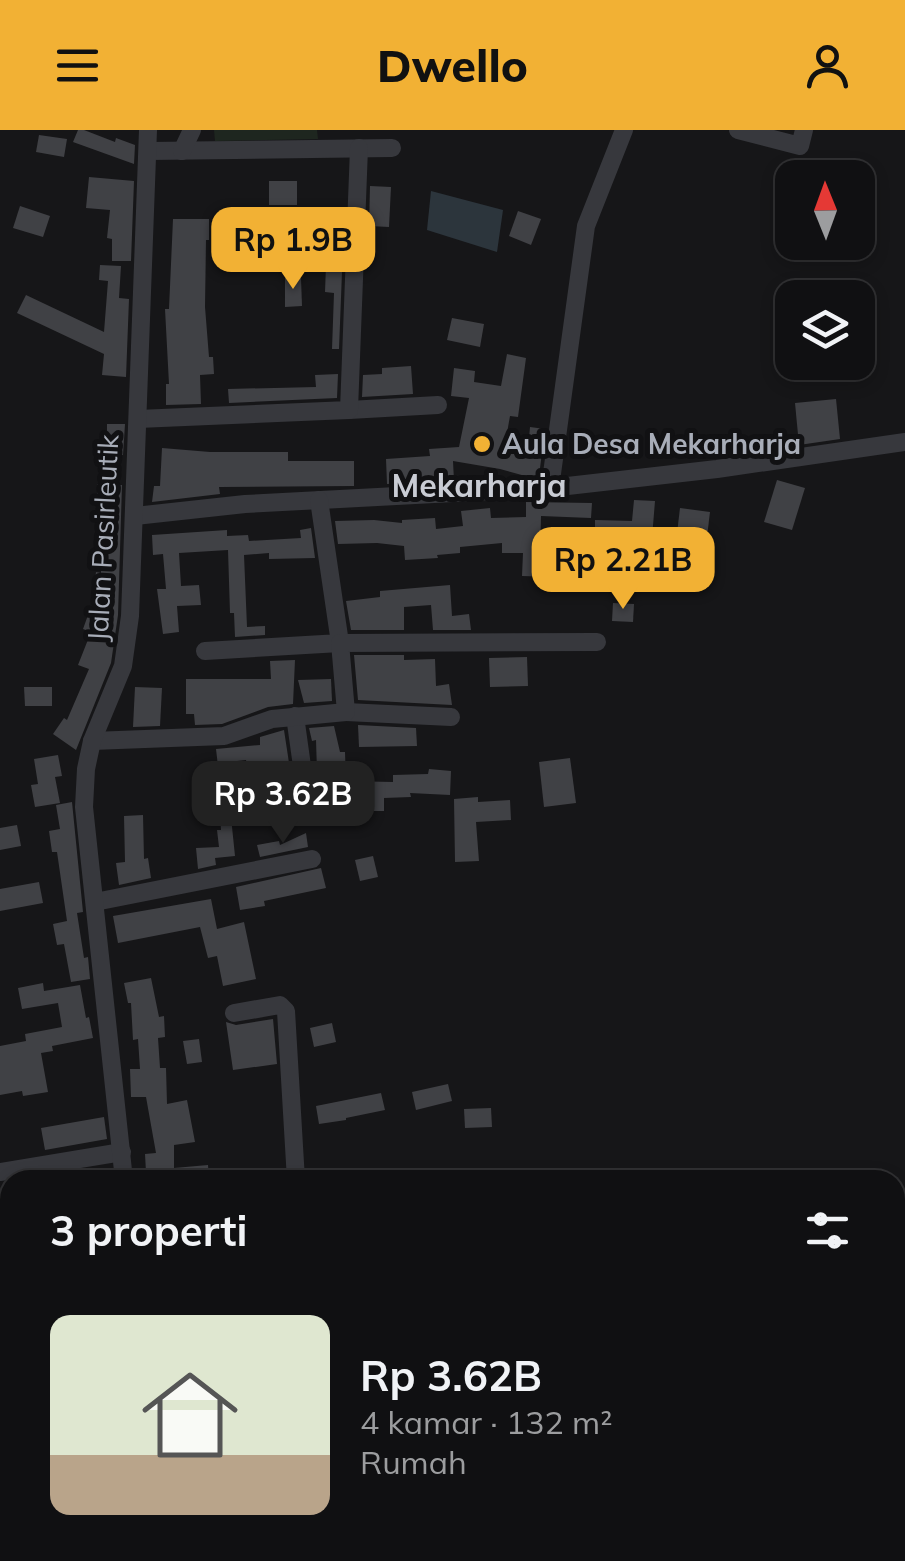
<!DOCTYPE html>
<html lang="id">
<head>
<meta charset="utf-8">
<style>
	body { margin:0; font-family:Mulish,sans-serif; background:#1e1e20; color:#f1f3f6; height:100vh; display:flex; flex-direction:column; font-size:38px; white-space:nowrap }
	* { box-sizing:border-box; margin:0 }
	p { font-size:32px; color:#9c9d9f }
	.icon { flex:none; width:55px; height:55px; fill:none; stroke:currentColor; stroke-width:2; stroke-linecap:round; stroke-linejoin:round }
	.map { position:relative; flex:1; overflow:hidden }
	.side { position:absolute; left:0px; top:1040px; width:905px; height:392px; display:flex; flex-direction:column; background:#101012; border-radius:30px 30px 0 0; box-shadow:0 5px 15px #0003,0 0 0 2px #303032 }
	.side>* { flex:none }
	.needle { width:65px; rotate:359deg }
	.buttons { position:absolute; left:775px; top:30px; display:grid; gap:20px }
	.buttons a { display:grid; place-items:center; width:100px; height:100px; border-radius:20px; background:#101012; box-shadow:0 5px 15px #0003,0 0 0 2px #303032; font-size:50px }
	.price { position:absolute; translate:-50% -85px; padding:0 22px; border-radius:20px; background:#f2b134; color:#111; font-size:32px; line-height:65px; filter:drop-shadow(0 2px 5px #0008) }
	.price::after { content:''; position:absolute; left:50%; top:60px; width:30px; height:22px; margin-left:-15px; background:inherit; clip-path:polygon(0 0,100% 0,50% 100%) }
	.price.active { background:#222; color:#fff }
	ul { padding:0; list-style:none }
	li { display:flex; align-items:center; gap:30px; height:250px; padding:0 50px }
	li span { display:grid; place-items:center; flex:none; width:280px; height:200px; border-radius:20px; color:#555 }
	li>.icon { margin-inline-start:auto }
	span .icon { width:120px; height:120px; fill:#fffc; stroke-width:1 }
	li b { font-size:42px }
	h2 { display:flex; justify-content:space-between; align-items:center; height:120px; padding:0 50px; font-size:42px }
	header { display:flex; justify-content:space-between; align-items:center; height:130px; padding:0 50px; background:#f2b134; color:#111; font-size:45px; font-weight:800 }
	.map>svg:first-child { display:block }
	.green { fill:#1e261f }
	.water { fill:#2c353c }
	.lines { fill:none; stroke-linecap:round; stroke-linejoin:round }
	.stream { stroke:#2c353c; stroke-width:4 }
	.building { fill:#404145; fill-rule:evenodd }
	.minor { stroke:#37383d; stroke-width:18 }
	.poi-dot { fill:#f2b134; stroke:#111113; stroke-width:4 }
	.labels { text-anchor:middle; stroke-width:10; stroke-linejoin:round; paint-order:stroke }
	.poi-label { font-size:28px; font-weight:bold; fill:#a8adb8; stroke:#111113; text-anchor:start }
	.street-label { font-size:28px; fill:#a8adb8; stroke:#111113 }
	.quarter-label { font-size:32px; font-weight:bold; fill:#c9ccd4; stroke:#111113 }
</style>
</head>
<body>
<header><svg class="icon" aria-label="menu" viewBox="0 0 24 24"><path d="M4 6h16M4 12h16M4 18h16"/></svg>Dwello<svg class="icon" aria-label="person" viewBox="0 0 24 24"><circle cx="12" cy="8" r="4"/><path d="M4 21q1-7 8-7t8 7"/></svg></header>
<div class="map">
<svg width="905" height="1431" viewBox="0 0 905 1431">
	<rect width="100%" height="100%" fill="#161618"/>
	<!-- green -->
	<path class="green" d="M214 0H317L318 9 215 11Z"/>
	<!-- water -->
	<path class="water" d="M431 61 503 80 497 122 427 100Z"/>
	<g class="lines">
		<!-- stream -->
		<g class="stream">
			<path d="M895 1228 905 1210"/>
			<path d="M734 1431 751 1422"/>
		</g>
	</g>
	<!-- building -->
	<g class="building">
		<path d="M78 0H84L115 12 116 8 135 15 134 34 73 12Z"/>
		<path d="M39 5 67 9 64 27 36 22Z"/>
		<path d="M89 47 134 51 131 131H112V109L107 108 110 80 86 78Z"/>
		<rect x="269" y="51" width="28" height="24"/>
		<path d="M370 56 391 57 389 97 369 96Z"/>
		<path d="M20 76 50 86 43 107 13 98Z"/>
		<path d="M518 81 541 89 531 115 509 106Z"/>
		<path d="M173 89H209V110H206L205 177 209 227H213L214 244 200 245 201 274 166 275V254H169L165 179H169Z"/>
		<path d="M338 109 342 142 339 219H332L334 163 325 162 326 135 300 137 298 112Z"/>
		<path d="M100 135 121 136 119 168 129 169 126 247 102 245 104 224 17 183 26 165 104 202 108 151 99 150Z"/>
		<path d="M285 148H301L302 176 285 177Z"/>
		<path d="M452 188 484 194 480 217 447 210Z"/>
		<path d="M507 224 526 228 518 287 510 286 505 314 528 320 530 297 545 299 539 346 529 347 500 339 453 331 454 351 387 354 386 329 430 326 429 319 459 317 469 268 451 266 454 238 475 241 474 252 501 256Z"/>
		<path d="M411 236 413 264 362 267 363 245 382 244V238Z"/>
		<path d="M338 244 337 268 229 273 228 259 316 257 315 245Z"/>
		<path d="M836 269 840 309 799 315 795 273Z"/>
		<path d="M107 294H125L123 325H107Z"/>
		<path d="M162 318 210 322H288V331H354V356L219 357 220 364 152 372 154 356H160Z"/>
		<path d="M777 350 805 358 792 400 764 392Z"/>
		<path d="M97 354 122 355 118 485 111 533 76 620 53 604 64 588 67 590 89 539 78 535 91 502 83 499 92 474 96 442 101 443 102 395H97Z"/>
		<path d="M634 370 655 371 652 408 613 405V449L522 446 523 423H502V413L460 417V423L437 425 438 428 405 430 404 416 377 413 338 414 335 391 374 390 402 393V390L435 388 436 399 463 396 461 381 490 378 491 388 526 387V372L592 373 591 388 541 386 540 430 595 431V390L632 391Z"/>
		<path d="M680 378 710 382 705 423 675 420Z"/>
		<path d="M311 398 315 428 269 429V423L244 425 247 497 265 496V505L235 507 234 483H230L228 420 179 423 181 456 199 455 201 475 177 476 179 502 163 504 157 459H166L163 424 153 425 152 405 227 400V406L248 405 249 411 301 408 300 400Z"/>
		<path d="M450 455 452 486 469 484 471 500H433L431 475 404 477V500H351L346 471 380 467V461Z"/>
		<path d="M613 473 634 474 633 492 612 491Z"/>
		<path d="M354 525H404V530L435 529 436 556 449 554 452 575 358 570Z"/>
		<path d="M527 527 528 556 490 557 489 528Z"/>
		<path d="M295 530 293 574 268 577 222 594 195 595 194 584H186V549H271L270 531Z"/>
		<path d="M331 549 332 571 304 573 298 550Z"/>
		<path d="M24 557H52V576H25Z"/>
		<path d="M135 557 162 558 160 596 133 597Z"/>
		<path d="M358 595 416 598 417 616 359 617Z"/>
		<path d="M334 596 340 622H345L346 651 393 652V645L428 644 429 639 451 641 450 665 410 663 411 667 384 668V681H333V640L317 641 316 610 312 611 309 598Z"/>
		<path d="M284 600 291 646 262 651 267 682 231 687 235 726 215 728 216 735 198 739 196 718 219 717 217 700H221L219 669H201V646L219 645 216 619 260 615V607ZM246 630 252 663 223 668V650L229 649 228 632Z"/>
		<path d="M58 625 62 646 55 647 60 673 35 677 31 655 38 654 34 629Z"/>
		<path d="M570 628 576 673 544 677 539 632Z"/>
		<path d="M478 667V672L510 670 511 690 476 692 479 731 455 732 454 669Z"/>
		<path d="M72 672 83 782 77 783 84 828 88 827 90 849 71 852 64 814 57 815 53 794 67 791 57 722H52L49 701 60 699 56 675Z"/>
		<path d="M143 685 144 729 148 728 151 748 119 755 116 733 125 732 124 686Z"/>
		<path d="M17 695 21 716 0 720V698Z"/>
		<path d="M306 703 308 717 260 727 257 715 279 711 280 715Z"/>
		<path d="M373 726 378 747 360 751 355 730Z"/>
		<path d="M321 738 326 758 264 771 265 776 240 780 236 757Z"/>
		<path d="M39 752 43 773 0 781V759Z"/>
		<path d="M211 769 217 799 244 792 256 849 223 856 217 826 208 828 200 797 118 813 113 786Z"/>
		<path d="M151 848 159 887 164 886 165 907 158 908 160 938H166L167 974 187 970 195 1012 174 1015V1038L208 1035 209 1050H148L146 1042 145 1024 156 1023 146 967H131L130 939H140L138 909 133 910 131 873H128L124 853Z"/>
		<path d="M43 853 44 861 80 855 86 888 89 887 93 908 52 916 53 921 41 923 48 962 23 966 22 961 0 965V916L26 911 25 904 62 897 58 873 22 879 18 858Z"/>
		<path d="M273 889 277 934 233 940 226 892 236 895Z"/>
		<path d="M332 893 336 912 314 917 310 898Z"/>
		<path d="M199 909 202 932 187 934 183 911Z"/>
		<path d="M448 954 452 971 416 980 412 962Z"/>
		<path d="M381 963 385 980 346 988V990L319 994 316 976Z"/>
		<path d="M491 978 492 997 465 998 464 979Z"/>
		<path d="M104 987 107 1009 45 1020 41 998Z"/>
	</g>
	<g class="lines">
		<!-- minor -->
		<g class="minor">
			<path d="M738 0 800 16 804 0"/>
			<path d="M149 21 392 18"/>
			<path d="M182 21 192 0"/>
			<path d="M349 280 438 275"/>
			<path d="M138 289 349 280 359 18"/>
			<path d="M550 358 586 96 624 0"/>
			<path d="M135 386 245 374 550 358 717 339 905 312"/>
			<path d="M205 521 340 513 319 370"/>
			<path d="M346 582 451 587"/>
			<path d="M295 586 308 679"/>
			<path d="M92 611 224 606 272 589 346 582 340 513 597 512"/>
			<path d="M95 772 312 729"/>
			<path d="M234 883 280 875 286 881 296 1050"/>
			<path d="M0 1042 122 1022"/>
			<path d="M124 1050 84 677 86 639 92 611 123 536 130 486 148 0"/>
			<path d="M0 1168 7 1166"/>
			<path d="M0 1245 10 1244"/>
			<path d="M0 1332 10 1331"/>
			<path d="M84 1422 86 1431"/>
			<path d="M160 1422 161 1431"/>
			<path d="M202 1431 399 1422"/>
		</g>
	</g>
	<!-- markers -->
	<circle class="poi-dot" cx="482" cy="314" r="10"/>
	<g class="labels">
		<!-- poi labels -->
		<g class="poi-label">
			<text x="502" y="324">Aula Desa Mekarharja</text>
		</g>
		<!-- street labels -->
		<g class="street-label">
			<text transform="translate(103 408) rotate(-87)" y="10">Jalan Pasirleutik</text>
		</g>
		<!-- quarter labels -->
		<g class="quarter-label">
			<text x="479" y="367">Mekarharja</text>
		</g>
	</g>
</svg>
<div class="buttons">
<a><svg class="needle" viewBox="-14 -14 28 28"><path d="M0-13l5 13h-10z" fill="#e53935"/><path d="M0 13l5-13h-10z" fill="#9c9d9f"/></svg></a>
<a><svg class="icon" aria-label="layers" viewBox="0 0 24 24"><path d="M12 4l9 5-9 5-9-5zM3 14l9 5 9-5"/></svg></a>
</div>
<b class="price" style="left:293px;top:162px">Rp 1.9B</b>
<b class="price" style="left:623px;top:482px">Rp 2.21B</b>
<b class="price active" style="left:283px;top:716px">Rp 3.62B</b>
<section class="side">
<h2>3 properti<svg class="icon" aria-label="filters" viewBox="0 0 24 24"><path d="M4 7h16M4 17h16"/><circle cx="9" cy="7" r="2"/><circle cx="15" cy="17" r="2"/></svg></h2>
<ul>
<li><span style="background:linear-gradient(#dfe7d0 70%,#b9a48a 0)"><svg class="icon" aria-label="home" viewBox="0 0 24 24"><path d="M3 11l9-7 9 7M6 9v11h12V9"/></svg></span><div><b>Rp 3.62B</b><p>4 kamar · 132 m²</p><p>Rumah</p></div></li>
</ul>
</section>
</div>
</body>
</html>
